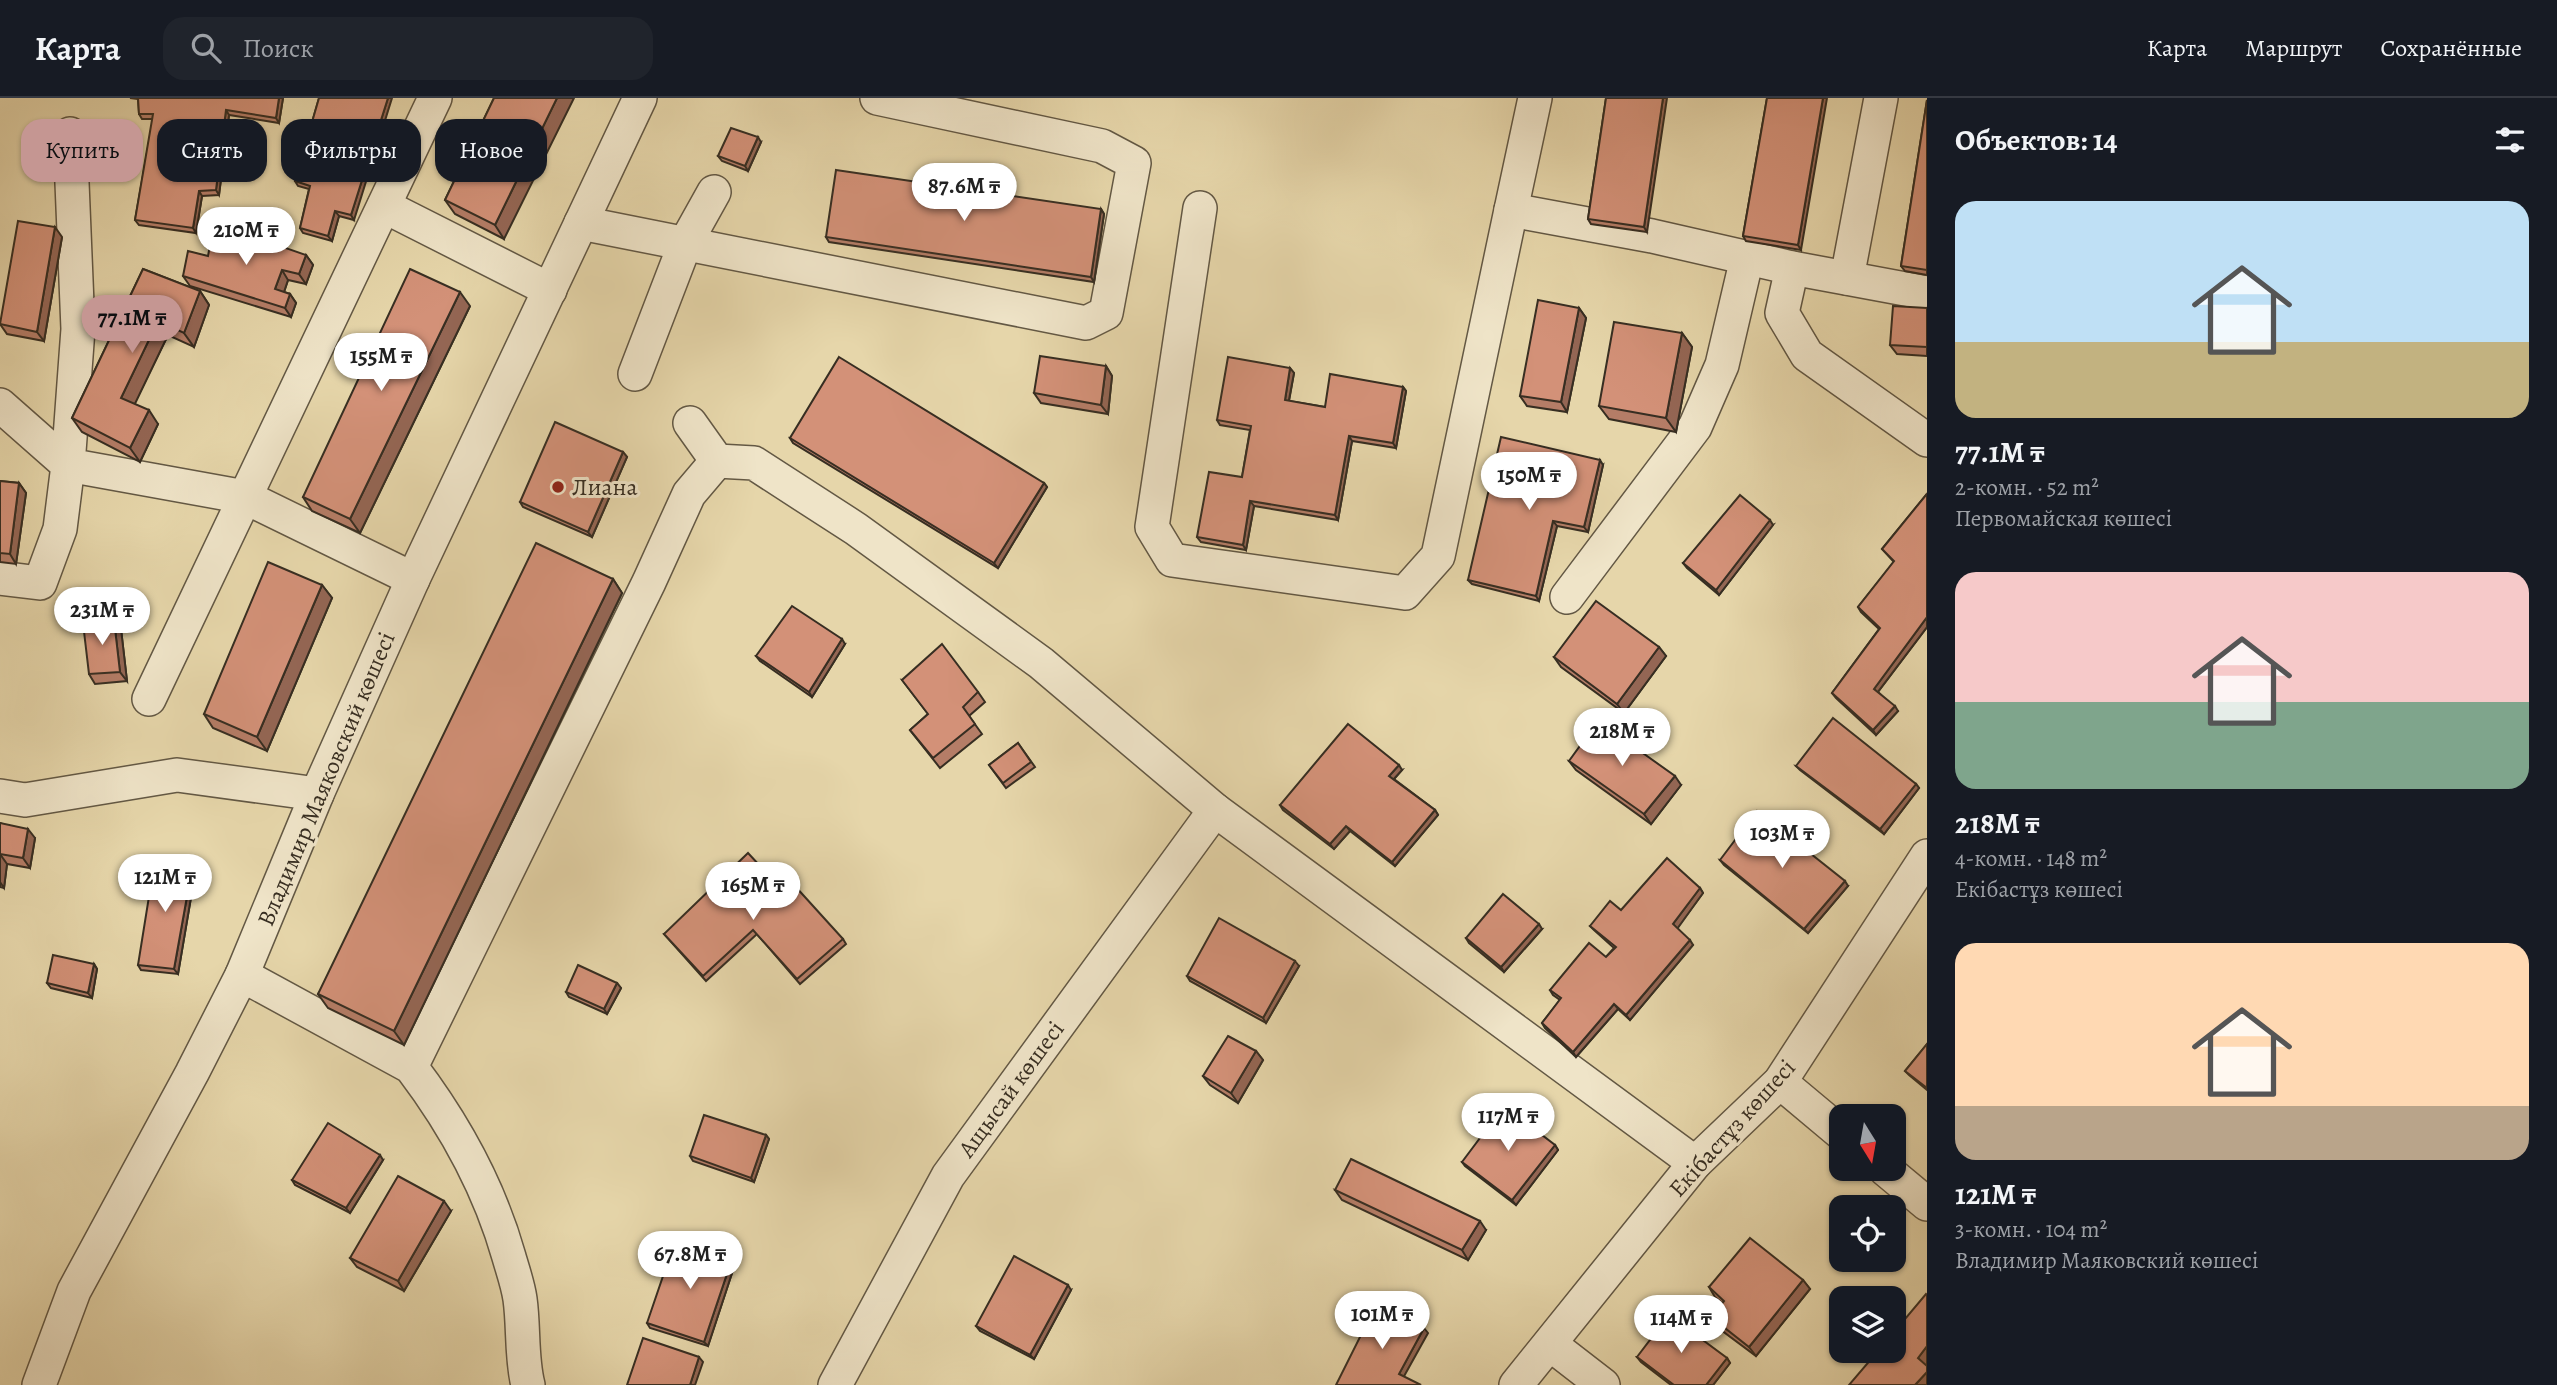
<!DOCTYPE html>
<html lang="ru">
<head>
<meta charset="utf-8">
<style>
	body { margin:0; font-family:Alegreya,serif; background:#20242c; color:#f1f3f6; height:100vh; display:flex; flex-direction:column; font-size:26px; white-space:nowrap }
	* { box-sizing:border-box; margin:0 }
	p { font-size:23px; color:#9ea1a6 }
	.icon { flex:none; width:38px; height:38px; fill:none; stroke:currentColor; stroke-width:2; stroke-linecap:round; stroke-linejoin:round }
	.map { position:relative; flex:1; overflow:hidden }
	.panel { display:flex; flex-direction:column; background:#171b24; width:630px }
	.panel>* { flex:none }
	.guide { position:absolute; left:21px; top:21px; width:665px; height:63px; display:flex; gap:14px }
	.needle { width:46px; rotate:169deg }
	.controls { position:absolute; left:1829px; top:1006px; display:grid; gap:14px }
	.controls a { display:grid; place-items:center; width:77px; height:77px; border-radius:14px; background:#171b24; box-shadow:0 2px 5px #0004; font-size:35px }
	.price { position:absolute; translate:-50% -60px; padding:0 16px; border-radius:24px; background:#fff; color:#222; font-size:23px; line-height:46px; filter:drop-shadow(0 2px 4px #0008) }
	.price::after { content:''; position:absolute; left:50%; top:42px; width:21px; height:16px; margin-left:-10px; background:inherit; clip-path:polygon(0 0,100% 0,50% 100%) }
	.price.current { background:#c59692; color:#111 }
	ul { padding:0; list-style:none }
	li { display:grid; align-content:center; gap:14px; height:371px; padding:0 28px }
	li span { display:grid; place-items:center; height:217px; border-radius:21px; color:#555 }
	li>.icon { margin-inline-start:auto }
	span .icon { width:126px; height:126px; fill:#fffc; stroke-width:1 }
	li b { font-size:30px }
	h2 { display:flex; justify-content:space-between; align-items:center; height:84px; padding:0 28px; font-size:30px }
	.tag { padding:0 24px; border-radius:21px; background:#171b24; box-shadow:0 2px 5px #0004; font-size:24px; line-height:63px }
	.tag.current { background:#c59692; color:#111 }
	header { display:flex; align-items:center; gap:42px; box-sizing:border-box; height:98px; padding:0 35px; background:#171b24; border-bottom:2px solid #363941 }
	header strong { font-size:33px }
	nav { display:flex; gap:38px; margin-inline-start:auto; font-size:24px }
	.search { width:490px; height:63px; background:#20242c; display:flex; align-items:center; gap:18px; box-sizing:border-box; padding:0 24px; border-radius:21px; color:#9ea1a6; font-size:26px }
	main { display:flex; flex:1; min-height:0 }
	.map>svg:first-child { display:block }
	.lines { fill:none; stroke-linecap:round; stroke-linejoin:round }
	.minor-casing { stroke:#635844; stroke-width:36 }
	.minor { stroke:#efe4c8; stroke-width:33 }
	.wall { fill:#b57d67; stroke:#372e22; stroke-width:2 }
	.shaded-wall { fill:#946654; stroke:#372e22; stroke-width:2 }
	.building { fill:#d39178; stroke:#372e22; stroke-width:2 }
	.poi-dot { fill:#8f2418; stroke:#efe4c8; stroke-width:2.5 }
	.labels { text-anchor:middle; stroke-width:6; stroke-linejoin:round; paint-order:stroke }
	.poi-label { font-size:24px; fill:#372e22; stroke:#efe4c8; text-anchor:start }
	.street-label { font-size:24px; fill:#372e22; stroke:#efe4c8 }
</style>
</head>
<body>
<header>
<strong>Карта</strong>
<div class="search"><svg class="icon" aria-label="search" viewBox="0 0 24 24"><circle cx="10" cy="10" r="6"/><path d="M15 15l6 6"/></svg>Поиск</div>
<nav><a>Карта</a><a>Маршрут</a><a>Сохранённые</a></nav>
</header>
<main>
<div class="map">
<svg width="1927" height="1287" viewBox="0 0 1927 1287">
	<rect width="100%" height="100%" fill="#e6d6aa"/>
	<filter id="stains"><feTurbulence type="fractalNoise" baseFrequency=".00286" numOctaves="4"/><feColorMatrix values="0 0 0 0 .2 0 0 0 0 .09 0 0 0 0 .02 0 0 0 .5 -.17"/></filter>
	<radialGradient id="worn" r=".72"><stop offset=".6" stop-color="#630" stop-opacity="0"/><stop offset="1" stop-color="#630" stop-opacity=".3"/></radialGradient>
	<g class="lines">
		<defs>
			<g id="minor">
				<path d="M1535 0 1511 112 1652 138 1792 170 1782 215 1807 257 1927 342"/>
				<path d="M70 36 78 231 68 367 245 399 413 481"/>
				<path d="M384 108 550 192"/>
				<path d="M1200 110 1152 429 1172 462 1405 495 1438 458 1511 112"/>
				<path d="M581 125 1086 225 1106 215 1134 65 1102 48 877 0"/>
				<path d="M1792 170 1927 195"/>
				<path d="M1847 180 1881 0"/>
				<path d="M635 276 685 146 714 94"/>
				<path d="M0 307 68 367 60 431 40 485 0 480"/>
				<path d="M690 325 717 363 754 365 856 431 1041 565 1215 712 1695 1065"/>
				<path d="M1567 499 1695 329 1722 267 1747 160"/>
				<path d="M149 601 435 0"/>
				<path d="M0 698 25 702 177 677 317 696"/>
				<path d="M411 969 649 484 689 396 717 363"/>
				<path d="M1780 984 1841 1035"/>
				<path d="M1885 1071 1927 1106"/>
				<path d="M1550 1246 1603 1287"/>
				<path d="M39 1287 74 1193 192 975 242 877"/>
				<path d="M528 1287C521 1260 524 1229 520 1201 518 1187 513 1173 509 1159 489 1088 455 1027 411 969L242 877 317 696 413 481 640 0"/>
				<path d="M835 1287 948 1078 1215 712"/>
				<path d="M1516 1287 1695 1065 1780 984 1927 758"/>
			</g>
		</defs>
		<!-- minor casing -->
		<use href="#minor" class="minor-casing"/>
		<!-- minor -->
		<use href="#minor" class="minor"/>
	</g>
	<!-- wall -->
	<g class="wall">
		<path d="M130 0H283L279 25 229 17 219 97 202 98 196 135 139 127 135 122 153 21H142L139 16 138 1Z"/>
		<path d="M319 0 354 122 339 118 332 143 303 135 300 130 309 91 298 88 295 83Z"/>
		<path d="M494 0 504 141 455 116 445 102Z"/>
		<path d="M1606 0 1647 134 1591 126 1588 121Z"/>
		<path d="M1767 0 1801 152 1746 143 1743 138Z"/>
		<path d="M1927 2V177L1905 173 1901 168Z"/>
		<path d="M761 44 748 73 722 63 718 58Z"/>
		<path d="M1101 111 1104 116 1094 184 829 144 826 139Z"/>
		<path d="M62 139 44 243 7 236 0 226Z"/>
		<path d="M306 157 313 167 306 186 288 182 284 194 290 196 296 205 291 219 190 188 183 178 208 158Z"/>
		<path d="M143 171 200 193 209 207 194 249 168 237 134 306 158 326 140 364 82 334 72 320Z"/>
		<path d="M470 208 360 435 312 413 303 399Z"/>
		<path d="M1579 210 1586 220 1567 314 1527 308 1520 298Z"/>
		<path d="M1927 210V258L1897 256 1890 247Z"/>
		<path d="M1682 235 1692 249 1676 334 1609 321 1599 308Z"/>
		<path d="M1106 268 1112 278 1108 316 1041 305 1034 295Z"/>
		<path d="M1290 270 1294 275 1289 303 1325 309 1403 289 1406 293 1396 350 1352 343 1338 422 1254 408 1246 452 1201 444 1197 439 1242 379 1250 332 1220 327 1217 322Z"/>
		<path d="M790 340 1044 385 1047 389 998 470 793 345Z"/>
		<path d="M623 354 627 359 592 439 523 409 520 404Z"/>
		<path d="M1603 367 1588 434 1557 428 1539 503 1472 486 1468 482Z"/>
		<path d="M0 383 19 385 26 395 16 466 0 464Z"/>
		<path d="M1926 397 1927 529 1878 594 1898 613 1876 637 1836 600 1832 595 1879 531 1861 514 1858 509 1894 464 1882 451Z"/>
		<path d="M1773 427 1719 497 1687 470 1683 465Z"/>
		<path d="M613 481 622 495 404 947 328 910 318 896Z"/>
		<path d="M322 487 332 500 267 653 213 630 204 616Z"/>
		<path d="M121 531 127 583 95 586 89 576Z"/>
		<path d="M845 546 812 599 760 563 756 558Z"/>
		<path d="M1659 549 1666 558 1624 615 1561 569 1554 559Z"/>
		<path d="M902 582 978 594 985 604 969 618 982 636 940 670 910 632 928 616Z"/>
		<path d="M1018 645 1035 669 1006 690 989 667Z"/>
		<path d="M1569 663 1681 687 1651 726 1576 672Z"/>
		<path d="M1796 668 1916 686 1919 690 1884 736 1800 672Z"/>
		<path d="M1402 672 1394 681 1435 712 1438 717 1395 768 1350 733 1334 751 1283 712 1280 707Z"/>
		<path d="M0 725 35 740 30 770 7 766 4 790 0 789Z"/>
		<path d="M1720 762 1848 788 1808 835 1724 767Z"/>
		<path d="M196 770 178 876 141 872 138 867Z"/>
		<path d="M1700 790 1703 795 1677 830 1693 847 1630 922 1618 911 1576 959 1545 930 1542 925 1560 902 1553 897 1550 892 1606 859 1614 850 1594 832 1590 828 1621 812Z"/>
		<path d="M785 795 843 841 846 846 800 886 757 836 706 883 664 836Z"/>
		<path d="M1542 831 1504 874 1469 845 1466 840Z"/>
		<path d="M94 866 97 871 92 900 51 890 47 885Z"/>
		<path d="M1299 868 1266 925 1190 883 1187 878Z"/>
		<path d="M617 885 621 890 607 916 569 899 566 894Z"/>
		<path d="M1927 946V992L1909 977 1905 973Z"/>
		<path d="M1256 953 1263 962 1238 1005 1210 987 1203 978Z"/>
		<path d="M766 1037 769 1041 754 1084 693 1063 690 1058Z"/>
		<path d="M1555 1047 1558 1052 1516 1107 1465 1068 1462 1064Z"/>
		<path d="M383 1062 350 1115 295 1087 292 1082Z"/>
		<path d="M1335 1092 1486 1132 1468 1162 1342 1102Z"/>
		<path d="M451 1113 404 1193 357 1169 350 1160Z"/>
		<path d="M735 1166 708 1248 650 1230 647 1225Z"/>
		<path d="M1803 1182 1810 1191 1756 1258 1717 1229 1711 1219 1722 1205 1715 1199 1709 1189Z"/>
		<path d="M1071 1192 1034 1261 980 1233 976 1228Z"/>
		<path d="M1637 1259 1727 1260 1730 1265 1713 1287H1671L1641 1264Z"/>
	</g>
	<!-- shaded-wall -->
	<g class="shaded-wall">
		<path d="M279 0H283L279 25 276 20Z"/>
		<path d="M388 0H392L354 122 351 117Z"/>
		<path d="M557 0H574L504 141 495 127Z"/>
		<path d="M1663 0H1667L1647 134 1644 129Z"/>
		<path d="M1823 0H1827L1801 152 1798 147Z"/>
		<path d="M226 12 229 17 219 97 216 92Z"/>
		<path d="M758 39 761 44 748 73 745 68Z"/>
		<path d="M199 93 202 98 196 135 193 130Z"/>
		<path d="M1101 111 1104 116 1094 184 1091 179Z"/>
		<path d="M335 113 339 118 332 143 328 138Z"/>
		<path d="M55 129 62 139 44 243 37 234Z"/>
		<path d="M306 157 313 167 306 186 299 176Z"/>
		<path d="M282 172 288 182 282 200 275 191Z"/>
		<path d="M200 193 209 207 194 249 184 235Z"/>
		<path d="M460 194 470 208 360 435 350 421Z"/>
		<path d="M290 196 296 205 291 219 285 210Z"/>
		<path d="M1579 210 1586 220 1567 314 1561 304Z"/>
		<path d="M158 223 168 237 131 314 121 300Z"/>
		<path d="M1682 235 1692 249 1676 334 1666 320Z"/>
		<path d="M1106 268 1112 278 1108 316 1101 307Z"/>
		<path d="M1290 270 1294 275 1288 307 1285 302Z"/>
		<path d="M1403 289 1406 293 1396 350 1393 345Z"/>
		<path d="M149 312 158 326 140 364 130 350Z"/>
		<path d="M1349 338 1352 343 1338 422 1335 417Z"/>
		<path d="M623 354 627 359 592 439 588 434Z"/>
		<path d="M1600 362 1603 367 1588 434 1584 429Z"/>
		<path d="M19 385 26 395 16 466 10 456Z"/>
		<path d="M1044 385 1047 389 998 470 994 465Z"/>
		<path d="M1250 403 1254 408 1246 452 1243 447Z"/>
		<path d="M1770 422 1773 427 1719 497 1716 492Z"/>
		<path d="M1553 423 1557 428 1539 503 1536 498Z"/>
		<path d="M613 481 622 495 404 947 394 933Z"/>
		<path d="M322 487 332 500 267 653 257 639Z"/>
		<path d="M1927 519V529L1877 595 1874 591Z"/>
		<path d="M114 522 121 531 127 583 120 574Z"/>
		<path d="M842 541 845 546 812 599 809 594Z"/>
		<path d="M1659 549 1666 558 1624 615 1617 606Z"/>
		<path d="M1895 608 1898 613 1876 637 1873 632Z"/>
		<path d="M1399 667 1402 672 1393 682 1389 678Z"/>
		<path d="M1675 678 1681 687 1651 726 1644 716Z"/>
		<path d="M1916 686 1919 690 1884 736 1880 731Z"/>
		<path d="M1435 712 1438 717 1395 768 1392 764Z"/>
		<path d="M1346 728 1350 733 1334 751 1330 746Z"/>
		<path d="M28 731 35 740 30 770 23 760Z"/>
		<path d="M0 756 7 766 4 790 0 784Z"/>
		<path d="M193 765 196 770 178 876 174 871Z"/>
		<path d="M1845 783 1848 788 1808 835 1804 831Z"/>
		<path d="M1700 790 1703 795 1677 831 1673 826Z"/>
		<path d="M1539 826 1542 831 1504 874 1501 869Z"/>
		<path d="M1690 842 1693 847 1630 922 1626 917Z"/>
		<path d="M1295 863 1299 868 1266 925 1263 920Z"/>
		<path d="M94 866 97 871 92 900 88 895Z"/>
		<path d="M617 885 621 890 607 916 604 911Z"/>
		<path d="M1614 906 1618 911 1576 959 1573 954Z"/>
		<path d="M1256 953 1263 962 1238 1005 1231 995Z"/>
		<path d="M766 1037 769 1041 754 1084 751 1080Z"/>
		<path d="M1555 1047 1558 1052 1516 1107 1512 1102Z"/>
		<path d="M380 1057 383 1062 350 1115 346 1110Z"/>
		<path d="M444 1103 451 1113 404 1193 398 1183Z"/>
		<path d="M1480 1123 1486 1132 1468 1162 1462 1152Z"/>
		<path d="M732 1161 735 1166 708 1248 704 1244Z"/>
		<path d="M1803 1182 1810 1191 1756 1258 1749 1249Z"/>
		<path d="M1068 1187 1071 1192 1034 1261 1030 1257Z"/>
		<path d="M1424 1230 1428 1235 1403 1280 1399 1276Z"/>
		<path d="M1927 1248V1273L1918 1260Z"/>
		<path d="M699 1259 703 1264 695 1287H690Z"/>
		<path d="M1727 1260 1730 1265 1713 1287H1706Z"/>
		<path d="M1927 1274V1287H1915Z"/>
	</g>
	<!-- building -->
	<g class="building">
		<path d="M138 0H279L276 20 226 12 216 92 199 93 193 130 135 122 153 16H139Z"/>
		<path d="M319 0H388L351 117 335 113 328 138 300 130 310 88 295 83Z"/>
		<path d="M494 0H557L495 127 445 102Z"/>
		<path d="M1606 0H1663L1644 129 1588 121Z"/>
		<path d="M1767 0H1823L1798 147 1743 138Z"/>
		<path d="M1927 2V172L1901 168Z"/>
		<path d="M731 30 758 39 745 68 718 58Z"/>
		<path d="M836 72 1101 111 1091 179 826 139Z"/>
		<path d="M18 123 55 129 37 234 0 226Z"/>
		<path d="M234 132 306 157 299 176 282 172 275 191 290 196 285 210 183 178 188 153 208 158 211 142 230 145Z"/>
		<path d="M143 171 200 193 184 235 158 223 121 300 149 312 130 350 72 320Z"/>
		<path d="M410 171 460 194 350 421 303 399Z"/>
		<path d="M1538 202 1579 210 1561 304 1520 298Z"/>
		<path d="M1893 208 1927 210V249L1890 247Z"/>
		<path d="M1614 224 1682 235 1666 320 1599 308Z"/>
		<path d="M1040 258 1106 268 1101 307 1034 295Z"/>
		<path d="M839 259 1044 385 994 465 790 340Z"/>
		<path d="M1228 259 1290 270 1285 302 1325 309 1330 276 1403 289 1393 345 1349 338 1335 417 1250 403 1243 447 1197 439 1209 374 1242 379 1251 328 1217 322Z"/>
		<path d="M555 324 623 354 588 434 520 404Z"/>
		<path d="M1501 339 1600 362 1584 429 1553 423 1536 498 1468 482Z"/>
		<path d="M0 383 19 385 10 456 0 455Z"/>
		<path d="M1740 397 1770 422 1716 492 1683 465Z"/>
		<path d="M1926 397 1927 398V519L1874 591 1895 608 1873 632 1832 595 1880 530 1858 509 1894 463 1882 451Z"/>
		<path d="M536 445 613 481 394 933 318 896Z"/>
		<path d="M268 464 322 487 257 639 204 616Z"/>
		<path d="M1596 503 1659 549 1617 606 1554 559Z"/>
		<path d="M792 508 842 541 809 594 756 558Z"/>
		<path d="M114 522 120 574 89 576 83 525Z"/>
		<path d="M942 546 978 594 963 609 975 626 933 660 910 632 928 616 902 582Z"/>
		<path d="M1833 620 1916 686 1880 731 1796 668Z"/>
		<path d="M1598 623 1675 678 1644 716 1569 663Z"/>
		<path d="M1348 626 1399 667 1389 678 1435 712 1392 764 1346 728 1330 746 1280 707Z"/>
		<path d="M1018 645 1031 664 1003 685 989 667Z"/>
		<path d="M1757 713 1845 783 1804 831 1720 762Z"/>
		<path d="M0 725 28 731 23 760 0 756Z"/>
		<path d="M748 755 785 795 794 787 843 841 797 881 753 832 703 878 664 836Z"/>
		<path d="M1667 760 1700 790 1673 826 1690 842 1626 917 1614 906 1573 954 1542 925 1561 900 1550 892 1589 845 1606 859 1616 849 1590 828 1610 803 1621 812Z"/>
		<path d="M155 761 193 765 174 871 138 867Z"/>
		<path d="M1503 796 1539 826 1501 869 1466 840Z"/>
		<path d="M1219 820 1295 863 1263 920 1187 878Z"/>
		<path d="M53 857 94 866 88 895 47 885Z"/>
		<path d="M578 867 617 885 604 911 566 894Z"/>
		<path d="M1228 938 1256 953 1231 995 1203 978Z"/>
		<path d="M1927 946V990L1905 973Z"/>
		<path d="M1504 1008 1555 1047 1512 1102 1462 1064Z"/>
		<path d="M704 1017 766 1037 751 1080 690 1058Z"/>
		<path d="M328 1025 380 1057 346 1110 292 1082Z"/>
		<path d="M1351 1061 1480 1123 1462 1152 1335 1092Z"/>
		<path d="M398 1078 444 1103 398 1183 350 1160Z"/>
		<path d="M1750 1140 1803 1182 1749 1249 1711 1219 1724 1203 1709 1189Z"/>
		<path d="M675 1143 732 1161 704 1244 647 1225Z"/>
		<path d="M1014 1158 1068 1187 1030 1257 976 1228Z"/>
		<path d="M1926 1196 1927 1197V1248L1918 1260 1927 1268V1274L1915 1287H1849L1878 1253H1894V1234Z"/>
		<path d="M1376 1207 1424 1230 1399 1276 1421 1287H1336Z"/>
		<path d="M1669 1217 1727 1260 1706 1287H1674L1637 1259Z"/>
		<path d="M643 1240 699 1259 690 1287H627Z"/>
	</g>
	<!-- markers -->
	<circle class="poi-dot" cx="558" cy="389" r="7"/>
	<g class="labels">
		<!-- poi labels -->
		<g class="poi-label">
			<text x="572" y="397">Лиана</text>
		</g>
		<!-- street labels -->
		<g class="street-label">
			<text transform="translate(326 681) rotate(-67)" y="8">Владимир Маяковский көшесі</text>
			<text transform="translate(1011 991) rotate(-54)" y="8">Ащысай көшесі</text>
			<text transform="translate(1732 1030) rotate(-48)" y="8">Екібастұз көшесі</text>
		</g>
	</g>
	<rect width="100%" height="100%" filter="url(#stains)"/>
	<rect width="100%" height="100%" fill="url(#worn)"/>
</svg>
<div class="controls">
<a><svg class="needle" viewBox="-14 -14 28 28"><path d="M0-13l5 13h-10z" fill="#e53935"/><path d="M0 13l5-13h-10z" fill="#9ea1a6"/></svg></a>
<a><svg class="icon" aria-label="locate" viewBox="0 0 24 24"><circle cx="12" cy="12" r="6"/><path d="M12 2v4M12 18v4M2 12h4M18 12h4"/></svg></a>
<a><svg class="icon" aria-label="layers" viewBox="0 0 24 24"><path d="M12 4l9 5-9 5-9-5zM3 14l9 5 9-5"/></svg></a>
</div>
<b class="price" style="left:964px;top:125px">87.6M ₸</b>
<b class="price" style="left:246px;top:169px">210M ₸</b>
<b class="price current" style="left:132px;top:257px">77.1M ₸</b>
<b class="price" style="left:381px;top:295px">155M ₸</b>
<b class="price" style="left:1529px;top:414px">150M ₸</b>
<b class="price" style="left:102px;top:549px">231M ₸</b>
<b class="price" style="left:1622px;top:670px">218M ₸</b>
<b class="price" style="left:1782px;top:772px">103M ₸</b>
<b class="price" style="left:165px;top:816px">121M ₸</b>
<b class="price" style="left:753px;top:824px">165M ₸</b>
<b class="price" style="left:1508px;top:1055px">117M ₸</b>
<b class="price" style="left:690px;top:1193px">67.8M ₸</b>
<b class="price" style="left:1382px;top:1253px">101M ₸</b>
<b class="price" style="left:1681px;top:1257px">114M ₸</b>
<div class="guide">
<a class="tag current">Купить</a>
<a class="tag">Снять</a>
<a class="tag">Фильтры</a>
<a class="tag">Новое</a>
</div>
</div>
<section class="panel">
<h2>Объектов: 14<svg class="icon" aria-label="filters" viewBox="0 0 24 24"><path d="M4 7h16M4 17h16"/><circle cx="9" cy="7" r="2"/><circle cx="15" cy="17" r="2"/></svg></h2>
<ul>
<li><span style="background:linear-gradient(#bfe0f5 65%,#c2b280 0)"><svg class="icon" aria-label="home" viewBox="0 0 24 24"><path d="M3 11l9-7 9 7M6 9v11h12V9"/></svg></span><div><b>77.1M ₸</b><p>2-комн. · 52 m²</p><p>Первомайская көшесі</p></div></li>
<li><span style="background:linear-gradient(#f6c9c9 60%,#7fa58c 0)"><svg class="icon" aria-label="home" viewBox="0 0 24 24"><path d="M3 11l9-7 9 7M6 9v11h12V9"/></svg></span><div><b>218M ₸</b><p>4-комн. · 148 m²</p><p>Екібастұз көшесі</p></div></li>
<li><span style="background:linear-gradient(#ffd9b3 75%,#b9a48a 0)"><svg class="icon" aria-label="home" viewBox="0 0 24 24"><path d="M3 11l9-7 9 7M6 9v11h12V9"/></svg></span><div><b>121M ₸</b><p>3-комн. · 104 m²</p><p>Владимир Маяковский көшесі</p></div></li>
</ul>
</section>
</main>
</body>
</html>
